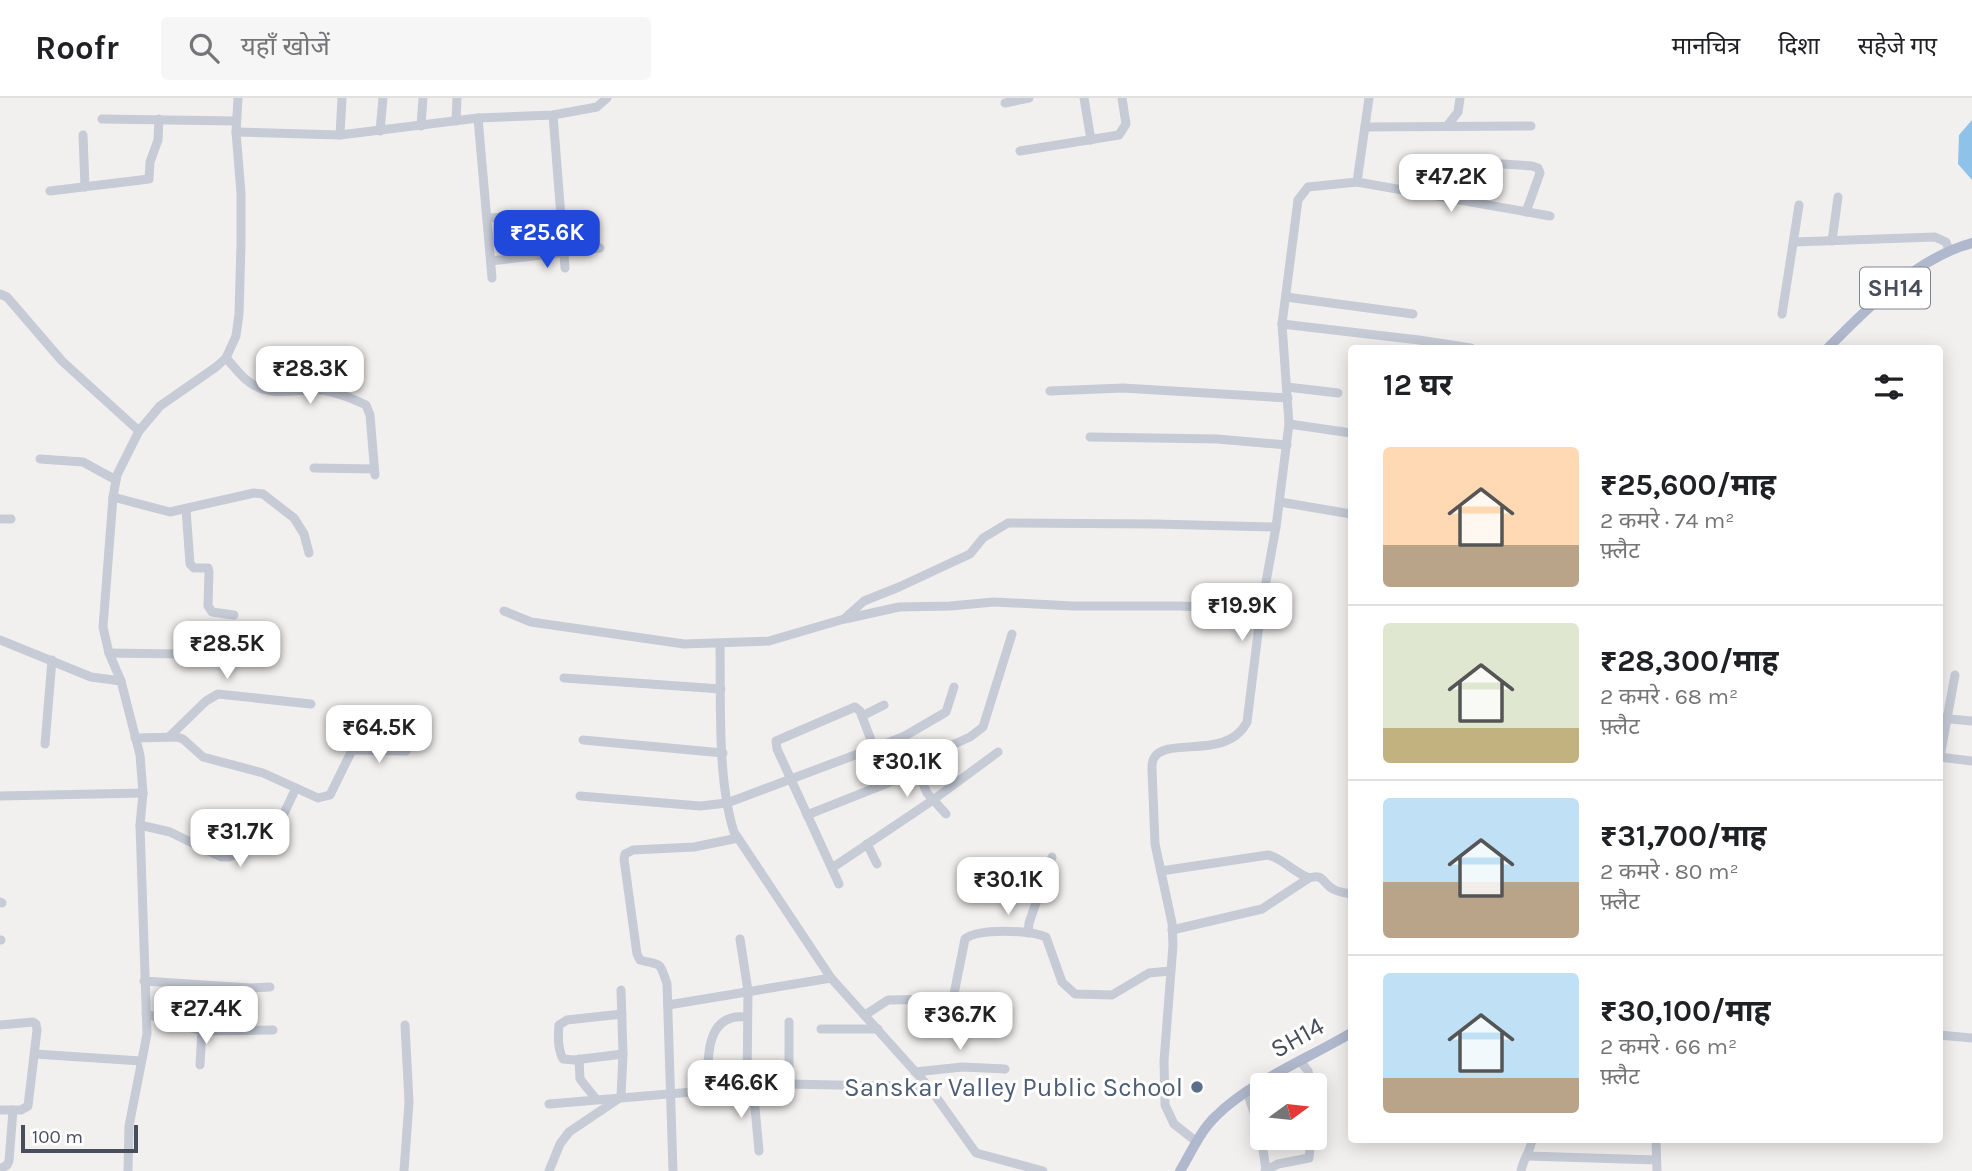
<!DOCTYPE html>
<html lang="hi">
<head>
<meta charset="utf-8">
<style>
	body { margin:0; font-family:Karla,"Noto Sans Devanagari",sans-serif; background:#f6f6f6; color:#202124; height:100vh; display:flex; flex-direction:column; font-size:26px; white-space:nowrap }
	* { box-sizing:border-box; margin:0 }
	p { font-size:23px; color:#757577 }
	.icon { flex:none; width:38px; height:38px; fill:none; stroke:currentColor; stroke-width:2; stroke-linecap:round; stroke-linejoin:round }
	.map { position:relative; flex:1; overflow:hidden }
	.details { position:absolute; left:1348px; top:247px; width:595px; height:798px; display:flex; flex-direction:column; background:#fff; border-radius:7px; box-shadow:0 4px 18px #0003 }
	.details>* { flex:none }
	.needle { width:46px; rotate:75deg }
	.fabs { position:absolute; left:1250px; top:975px; display:grid; gap:14px }
	.fabs a { display:grid; place-items:center; width:77px; height:77px; border-radius:7px; background:#fff; box-shadow:0 4px 18px #0003; font-size:35px }
	.scale { position:absolute; left:21px; bottom:18px; width:117px; box-sizing:border-box; padding-left:7px; border:4px solid #484e5c; border-top:0; font-size:19px; line-height:24px; white-space:nowrap; color:#484e5c; -webkit-text-stroke:5px #fff; paint-order:stroke }
	.price { position:absolute; translate:-50% -60px; padding:0 16px; border-radius:14px; background:#fff; color:#222; font-size:23px; line-height:46px; filter:drop-shadow(0 2px 4px #0008) }
	.price::after { content:''; position:absolute; left:50%; top:42px; width:21px; height:16px; margin-left:-10px; background:inherit; clip-path:polygon(0 0,100% 0,50% 100%) }
	.price.selected { background:#2049db; color:#fff }
	ul { padding:0; list-style:none }
	li { display:flex; align-items:center; gap:21px; height:175px; padding:0 35px }
	li+li { border-top:2px solid #e0e0e0 }
	li span { display:grid; place-items:center; flex:none; width:196px; height:140px; border-radius:7px; color:#555 }
	li>.icon { margin-inline-start:auto }
	span .icon { width:84px; height:84px; fill:#fffc; stroke-width:1 }
	li b { font-size:30px }
	h2 { display:flex; justify-content:space-between; align-items:center; height:84px; padding:0 35px; font-size:30px }
	header { display:flex; align-items:center; gap:42px; box-sizing:border-box; height:98px; padding:0 35px; background:#fff; border-bottom:2px solid #e0e0e0 }
	header strong { font-size:33px }
	nav { display:flex; gap:38px; margin-inline-start:auto; font-size:24px }
	.search { width:490px; height:63px; background:#f6f6f6; display:flex; align-items:center; gap:18px; box-sizing:border-box; padding:0 24px; border-radius:7px; color:#757577; font-size:26px }
	.map>svg:first-child { display:block }
	.water { fill:#8ec2e9 }
	.lines { fill:none; stroke-linecap:round; stroke-linejoin:round }
	.minor { stroke:#c6cbd6; stroke-width:9 }
	.major { stroke:#b0b8cd; stroke-width:10 }
	.service-dot { fill:#5c6f8a; stroke:#fff; stroke-width:2.5 }
	.labels { text-anchor:middle; stroke-width:6; stroke-linejoin:round; paint-order:stroke }
	.shield { fill:#fff; stroke:#7f838d; stroke-width:2 }
	.shield-label { font-size:24px; font-weight:bold; fill:#484e5c }
	.street-label { font-size:26px; fill:#484e5c; stroke:#fff }
	.service-label { font-size:26px; fill:#4e5e75; stroke:#fff; text-anchor:end }
</style>
</head>
<body>
<header>
<strong>Roofr</strong>
<div class="search"><svg class="icon" aria-label="search" viewBox="0 0 24 24"><circle cx="10" cy="10" r="6"/><path d="M15 15l6 6"/></svg>यहाँ खोजें</div>
<nav><a>मानचित्र</a><a>दिशा</a><a>सहेजे गए</a></nav>
</header>
<div class="map">
<svg width="1972" height="1073" viewBox="0 0 1972 1073">
	<rect width="100%" height="100%" fill="#f2f0ef"/>
	<!-- water -->
	<path class="water" d="M1972 22V82L1958 66 1959 37Z"/>
	<g class="lines">
		<!-- minor -->
		<g class="minor">
			<path d="M1084 0 1091 42"/>
			<path d="M1005 5 1029 0"/>
			<path d="M553 17 565 170"/>
			<path d="M478 20 492 180"/>
			<path d="M102 21 236 23"/>
			<path d="M456 23 457 0"/>
			<path d="M421 28 423 0"/>
			<path d="M1447 28 1458 14 1460 0"/>
			<path d="M1365 29 1531 28"/>
			<path d="M380 33 383 0"/>
			<path d="M236 34 340 37 478 20 553 17 597 9 607 0"/>
			<path d="M83 37 85 89"/>
			<path d="M340 37 342 0"/>
			<path d="M1020 53 1119 37 1126 26 1122 0"/>
			<path d="M1357 84 1550 118"/>
			<path d="M50 93 149 81 150 64 158 42 159 21"/>
			<path d="M1413 94 1416 71 1425 61 1532 68 1538 70 1540 75 1526 114"/>
			<path d="M487 120 561 117"/>
			<path d="M1832 143 1838 99"/>
			<path d="M1794 144 1935 139 1946 144 1949 152"/>
			<path d="M491 163 600 150"/>
			<path d="M0 196 7 199 62 263 139 333"/>
			<path d="M1286 199 1413 216"/>
			<path d="M1782 216 1799 107"/>
			<path d="M1282 226 1419 242 1471 250"/>
			<path d="M226 260C233 267 240 278 249 284 271 300 295 291 319 292 335 293 351 300 366 307L370 317 375 377"/>
			<path d="M1287 289 1338 295"/>
			<path d="M1050 293 1123 290 1288 300"/>
			<path d="M1289 326 1351 335"/>
			<path d="M1090 339 1217 341 1287 347"/>
			<path d="M40 361 83 364 116 382"/>
			<path d="M314 370 374 371"/>
			<path d="M113 399 170 414 254 395 263 396 294 420 304 436 309 455"/>
			<path d="M1280 404 1351 416"/>
			<path d="M186 411 190 466 194 470H208L209 474 208 508 212 514 234 517"/>
			<path d="M0 421H11"/>
			<path d="M504 513 531 524 684 546 769 543 844 521 864 503 899 489 970 456 983 440 1008 425 1155 426 1276 429"/>
			<path d="M845 521 899 509 950 508 994 504 1073 508H1179L1261 511"/>
			<path d="M0 542 91 579 121 583"/>
			<path d="M720 546C721 602 717 682 734 734L831 880 929 989 976 1055 1043 1073"/>
			<path d="M109 555 180 556"/>
			<path d="M564 580 721 591"/>
			<path d="M862 618 884 607"/>
			<path d="M1939 620 1972 623"/>
			<path d="M169 639 206 603 218 596 311 606"/>
			<path d="M903 639 927 695 946 716"/>
			<path d="M135 640 177 639 183 641 203 659 263 675 318 700 330 697 363 630"/>
			<path d="M583 642 723 655"/>
			<path d="M45 646 52 562"/>
			<path d="M352 652 406 653"/>
			<path d="M1939 659 1972 663"/>
			<path d="M1940 659 1955 577"/>
			<path d="M914 664 970 639 983 629 1012 536"/>
			<path d="M0 698 143 695"/>
			<path d="M580 698 700 708 727 705 903 639 946 614 954 589"/>
			<path d="M807 717 918 673"/>
			<path d="M140 727 170 734 221 759H229L271 743 296 690"/>
			<path d="M867 746 877 766"/>
			<path d="M832 770 933 702 998 654"/>
			<path d="M1161 773 1268 757C1282 760 1293 774 1309 780"/>
			<path d="M839 786 777 651 776 643 855 609 860 613 874 650"/>
			<path d="M0 804 2 805"/>
			<path d="M1172 832 1262 811 1309 780C1324 775 1322 785 1333 791 1338 794 1345 795 1351 796"/>
			<path d="M1028 835 1029 825 1052 759"/>
			<path d="M740 841 748 893 747 988"/>
			<path d="M0 842H1"/>
			<path d="M144 883 250 890 270 889"/>
			<path d="M668 907 831 880"/>
			<path d="M146 916 202 933 273 932"/>
			<path d="M622 916 567 922 559 927C558 937 558 952 563 961L574 962 623 956"/>
			<path d="M865 917 888 902 953 901 965 841C978 830 1030 832 1046 839L1062 884 1075 896 1112 897 1149 875 1170 873"/>
			<path d="M0 927 33 924 36 926 37 932 28 1008 21 1012H0"/>
			<path d="M821 931H878"/>
			<path d="M1939 937 1972 940"/>
			<path d="M35 956 141 963"/>
			<path d="M579 961 580 981 596 1001"/>
			<path d="M1301 964 1308 973 1311 987"/>
			<path d="M200 967 202 933"/>
			<path d="M915 974 962 969 1005 971"/>
			<path d="M789 986V924"/>
			<path d="M753 988 759 1053"/>
			<path d="M708 992C708 962 704 914 747 919"/>
			<path d="M1247 993 1260 1033 1266 1071"/>
			<path d="M549 1006 789 986 929 989"/>
			<path d="M1656 1041 1657 1073"/>
			<path d="M1197 1044 1174 1026 1165 1007 1164 963 1173 847 1172 825 1155 746 1152 671C1152 667 1152 663 1154 660 1167 638 1227 663 1247 624L1261 511 1276 429 1289 326 1282 226 1298 102 1308 89 1357 84 1369 0"/>
			<path d="M1527 1058 1656 1062"/>
			<path d="M0 1071 7 1067 9 1063 13 1012"/>
			<path d="M128 1073 129 1028 147 936 140 727 143 695 140 657 121 583 109 555 103 529 113 399 117 377 139 333 160 308 216 269 226 260 236 238 239 216 241 147V95L236 34 238 0"/>
			<path d="M404 1073 409 1004 405 927"/>
			<path d="M549 1073 560 1046 569 1034 621 999 623 956 621 892"/>
			<path d="M673 1073 667 886C659 862 662 868 640 862L637 856 624 761 625 756 633 752 694 749 738 740"/>
			<path d="M1265 1073 1278 1066 1309 1060 1311 1040"/>
			<path d="M1521 1073C1523 1061 1531 1053 1532 1041"/>
		</g>
		<!-- major -->
		<g class="major">
			<path d="M1828 250C1866 211 1918 159 1972 145"/>
			<path d="M1180 1073C1191 1055 1200 1033 1216 1018 1250 984 1309 960 1351 935"/>
		</g>
	</g>
	<!-- markers -->
	<circle class="service-dot" cx="1197" cy="989" r="7"/>
	<g class="labels">
		<!-- shield labels -->
		<rect class="shield" x="1860" y="169.5" width="70" height="41" rx="5"/>
		<g class="shield-label">
			<text x="1895" y="198">SH14</text>
		</g>
		<!-- street labels -->
		<g class="street-label">
			<text transform="translate(1297 939) rotate(-29)" y="9">SH14</text>
		</g>
		<!-- service labels -->
		<g class="service-label">
			<text x="1183" y="998">Sanskar Valley Public School</text>
		</g>
	</g>
</svg>
<div class="fabs">
<a><svg class="needle" viewBox="-14 -14 28 28"><path d="M0-13l5 13h-10z" fill="#e53935"/><path d="M0 13l5-13h-10z" fill="#757577"/></svg></a>
</div>
<div class="scale">100 m</div>
<b class="price" style="left:1451px;top:116px">₹47.2K</b>
<b class="price selected" style="left:547px;top:172px">₹25.6K</b>
<b class="price" style="left:310px;top:308px">₹28.3K</b>
<b class="price" style="left:1242px;top:545px">₹19.9K</b>
<b class="price" style="left:227px;top:583px">₹28.5K</b>
<b class="price" style="left:379px;top:667px">₹64.5K</b>
<b class="price" style="left:907px;top:701px">₹30.1K</b>
<b class="price" style="left:240px;top:771px">₹31.7K</b>
<b class="price" style="left:1008px;top:819px">₹30.1K</b>
<b class="price" style="left:206px;top:948px">₹27.4K</b>
<b class="price" style="left:960px;top:954px">₹36.7K</b>
<b class="price" style="left:741px;top:1022px">₹46.6K</b>
<section class="details">
<h2>12 घर<svg class="icon" aria-label="filters" viewBox="0 0 24 24"><path d="M4 7h16M4 17h16"/><circle cx="9" cy="7" r="2"/><circle cx="15" cy="17" r="2"/></svg></h2>
<ul>
<li><span style="background:linear-gradient(#ffd9b3 70%,#b9a48a 0)"><svg class="icon" aria-label="home" viewBox="0 0 24 24"><path d="M3 11l9-7 9 7M6 9v11h12V9"/></svg></span><div><b>₹25,600/माह</b><p>2 कमरे · 74 m²</p><p>फ़्लैट</p></div></li>
<li><span style="background:linear-gradient(#dfe7d0 75%,#c2b280 0)"><svg class="icon" aria-label="home" viewBox="0 0 24 24"><path d="M3 11l9-7 9 7M6 9v11h12V9"/></svg></span><div><b>₹28,300/माह</b><p>2 कमरे · 68 m²</p><p>फ़्लैट</p></div></li>
<li><span style="background:linear-gradient(#bfe0f5 60%,#b9a48a 0)"><svg class="icon" aria-label="home" viewBox="0 0 24 24"><path d="M3 11l9-7 9 7M6 9v11h12V9"/></svg></span><div><b>₹31,700/माह</b><p>2 कमरे · 80 m²</p><p>फ़्लैट</p></div></li>
<li><span style="background:linear-gradient(#bfe0f5 75%,#b9a48a 0)"><svg class="icon" aria-label="home" viewBox="0 0 24 24"><path d="M3 11l9-7 9 7M6 9v11h12V9"/></svg></span><div><b>₹30,100/माह</b><p>2 कमरे · 66 m²</p><p>फ़्लैट</p></div></li>
</ul>
</section>
</div>
</body>
</html>
